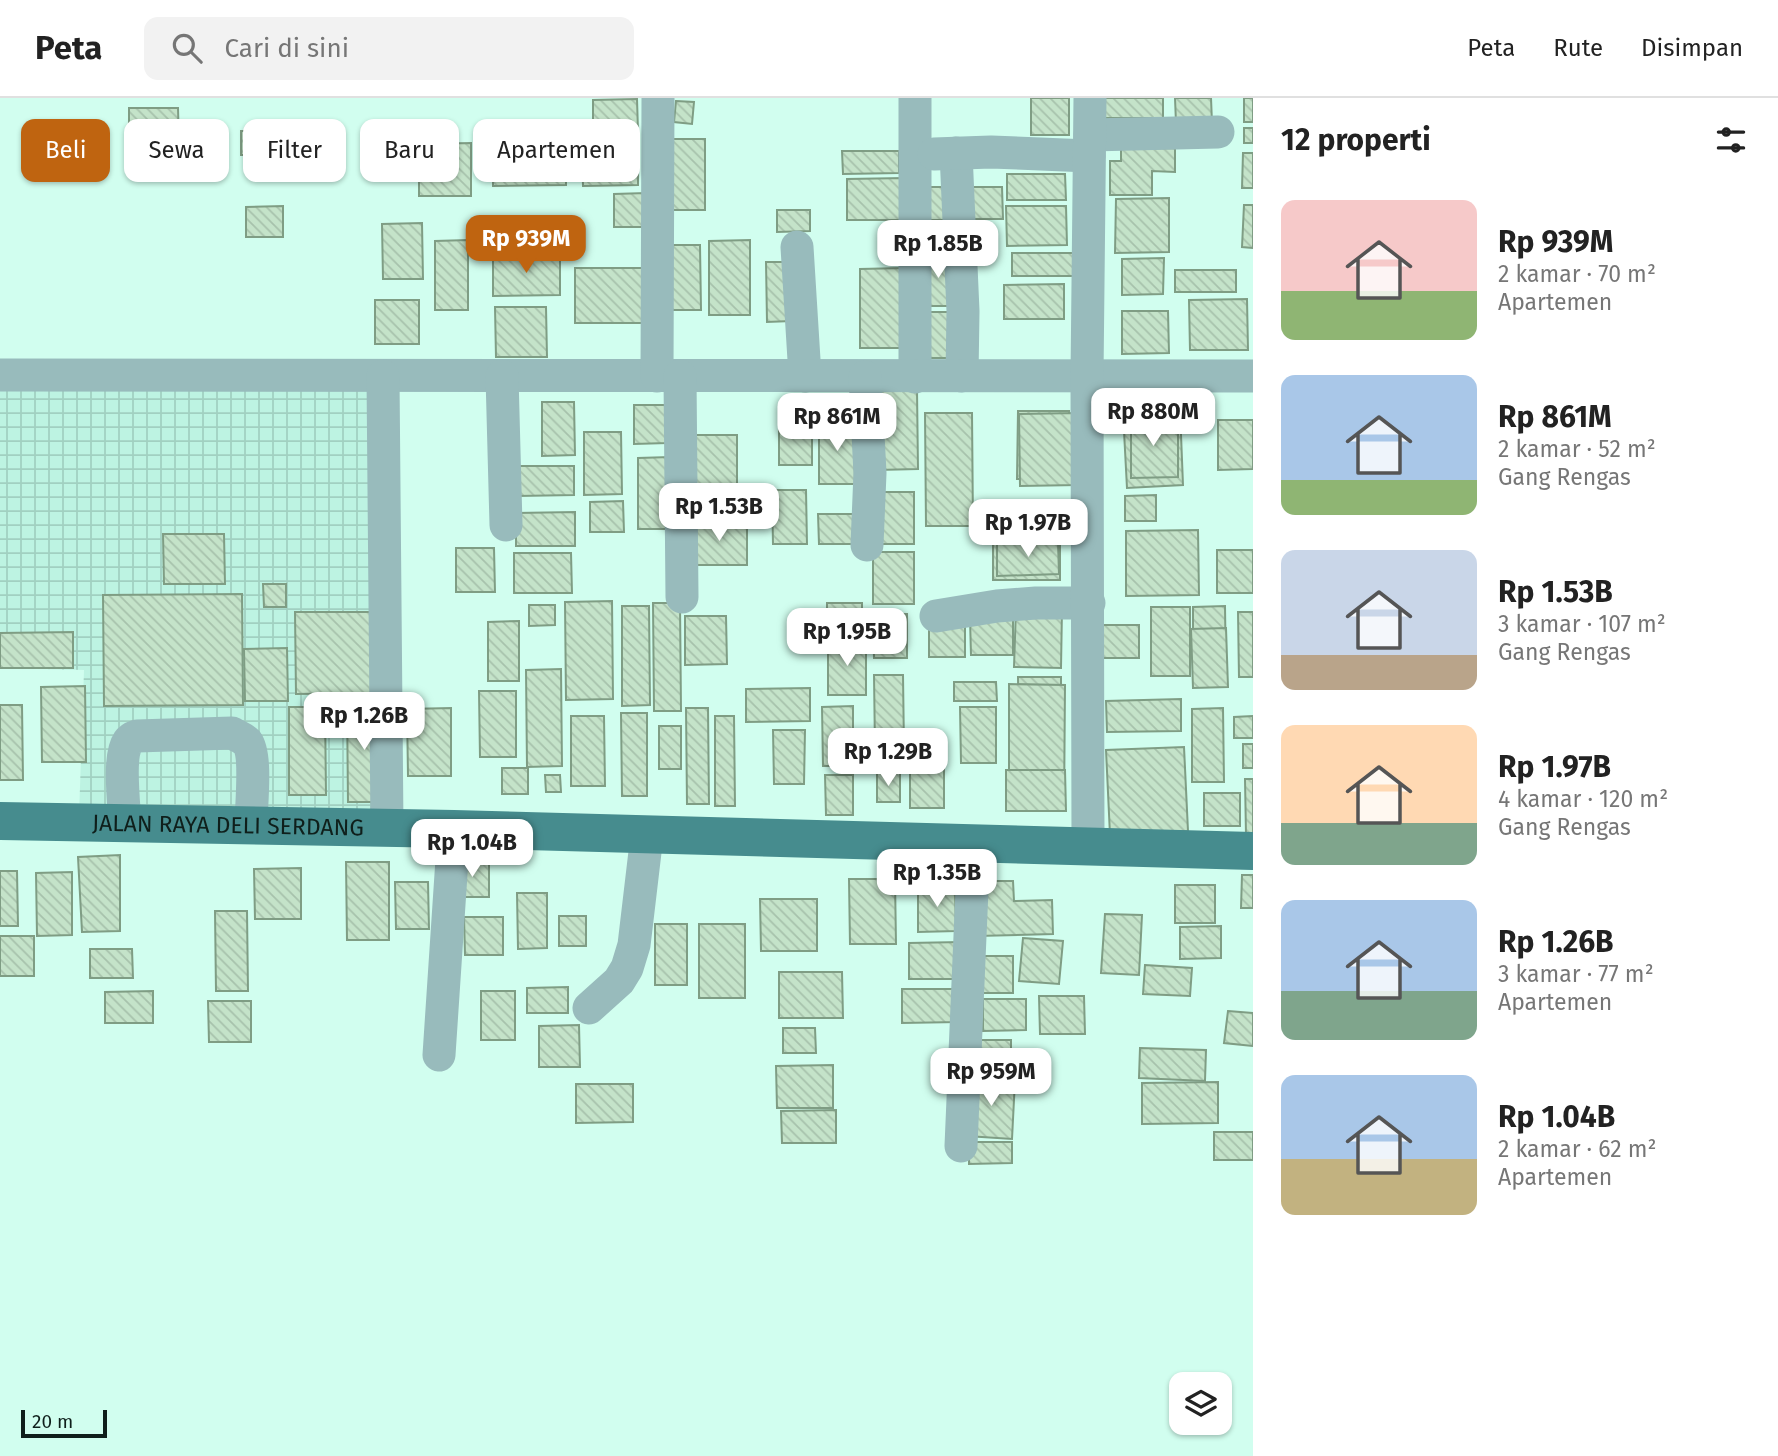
<!DOCTYPE html>
<html lang="id">
<head>
<meta charset="utf-8">
<style>
	body { margin:0; font-family:"Fira Sans",sans-serif; background:#f2f2f2; color:#222; height:100vh; display:flex; flex-direction:column; font-size:26px; white-space:nowrap }
	* { box-sizing:border-box; margin:0 }
	p { font-size:23px; color:#767676 }
	.icon { flex:none; width:38px; height:38px; fill:none; stroke:currentColor; stroke-width:2; stroke-linecap:round; stroke-linejoin:round }
	.map { position:relative; flex:1; overflow:hidden }
	.sheet { display:flex; flex-direction:column; background:#fff; width:525px }
	.sheet>* { flex:none }
	.hud { position:absolute; left:21px; top:21px; width:665px; height:63px; display:flex; gap:14px }
	.tools { position:absolute; left:1169px; top:1274px; display:grid; gap:14px }
	.tools a { display:grid; place-items:center; width:63px; height:63px; border-radius:14px; background:#fff; box-shadow:0 2px 5px #0004; font-size:35px }
	.scale { position:absolute; left:21px; bottom:18px; width:86px; box-sizing:border-box; padding-left:7px; border:4px solid #0f1f1b; border-top:0; font-size:19px; line-height:24px; white-space:nowrap; color:#0f1f1b; -webkit-text-stroke:5px #d1feef; paint-order:stroke }
	.price { position:absolute; translate:-50% -60px; padding:0 16px; border-radius:14px; background:#fff; color:#222; font-size:23px; line-height:46px; filter:drop-shadow(0 2px 4px #0008) }
	.price::after { content:''; position:absolute; left:50%; top:42px; width:21px; height:16px; margin-left:-10px; background:inherit; clip-path:polygon(0 0,100% 0,50% 100%) }
	.price.selected { background:#bf6410; color:#fff }
	ul { padding:0; list-style:none }
	li { display:flex; align-items:center; gap:21px; height:175px; padding:0 28px }
	li span { display:grid; place-items:center; flex:none; width:196px; height:140px; border-radius:14px; color:#555 }
	li>.icon { margin-inline-start:auto }
	span .icon { width:84px; height:84px; fill:#fffc; stroke-width:1 }
	li b { font-size:30px }
	h2 { display:flex; justify-content:space-between; align-items:center; height:84px; padding:0 28px; font-size:30px }
	.tag { padding:0 24px; border-radius:14px; background:#fff; box-shadow:0 2px 5px #0004; font-size:24px; line-height:63px }
	.tag.selected { background:#bf6410; color:#fff }
	header { display:flex; align-items:center; gap:42px; box-sizing:border-box; height:98px; padding:0 35px; background:#fff; border-bottom:2px solid #e0e0e0 }
	header strong { font-size:33px }
	nav { display:flex; gap:38px; margin-inline-start:auto; font-size:24px }
	.search { width:490px; height:63px; background:#f2f2f2; display:flex; align-items:center; gap:18px; box-sizing:border-box; padding:0 24px; border-radius:14px; color:#767676; font-size:26px }
	main { display:flex; flex:1; min-height:0 }
	.map>svg:first-child { display:block }
	.industrial { fill:url(#industrial-grid) }
	.building { fill:url(#building-back-hatch); stroke:#7f9d84; stroke-width:2 }
	.lines { fill:none; stroke-linecap:round; stroke-linejoin:round }
	.minor { stroke:#98bbbc; stroke-width:33 }
	.major { stroke:#468c8e; stroke-width:38 }
	.labels { text-anchor:middle; stroke-width:5; stroke-linejoin:round; paint-order:stroke }
	.street-label { font-size:23px; fill:#0f1f1b; stroke:#d1feef }
</style>
</head>
<body>
<header>
<strong>Peta</strong>
<div class="search"><svg class="icon" aria-label="search" viewBox="0 0 24 24"><circle cx="10" cy="10" r="6"/><path d="M15 15l6 6"/></svg>Cari di sini</div>
<nav><a>Peta</a><a>Rute</a><a>Disimpan</a></nav>
</header>
<main>
<div class="map">
<svg width="1253" height="1358" viewBox="0 0 1253 1358">
	<defs>
		<pattern id="industrial-grid" width="8" height="8" patternUnits="userSpaceOnUse" patternTransform="scale(1.75)"><rect width="8" height="8" fill="#bdf3e2"/><path d="M0 4h8M4 0v8" fill="none" stroke="#a1d0c1"/></pattern>
		<pattern id="building-back-hatch" width="6" height="6" patternUnits="userSpaceOnUse" patternTransform="scale(1.75)"><rect width="6" height="6" fill="#c4e3c9"/><path d="M-1 5l2 2M0 0l6 6M5-1l2 2" fill="none" stroke="#a7c2ac"/></pattern>
	</defs>
	<rect width="100%" height="100%" fill="#d1feef"/>
	<!-- industrial -->
	<path class="industrial" d="M0 289 368 290 380 718H79L84 572 0 570Z"/>
	<!-- building -->
	<g class="building">
		<rect x="1031" y="0" width="38" height="37"/>
		<rect x="1104" y="0" width="59" height="20"/>
		<path d="M1175 0H1211L1212 25H1176Z"/>
		<rect x="1244" y="0" width="9" height="24"/>
		<path d="M637 1 638 33 593 34V2Z"/>
		<path d="M676 3 694 4 692 26 674 24Z"/>
		<path d="M129 10H178L179 47 129 48Z"/>
		<rect x="1244" y="30" width="9" height="15"/>
		<rect x="241" y="33" width="40" height="24"/>
		<rect x="670" y="41" width="35" height="71"/>
		<path d="M471 45V98H419V46Z"/>
		<path d="M566 47V87L493 88V48Z"/>
		<path d="M582 49H638V87L583 88Z"/>
		<path d="M1175 50V74L1152 73V97H1110V63H1121V51Z"/>
		<path d="M842 53H899V75L843 76Z"/>
		<path d="M1243 55H1253V90H1242Z"/>
		<path d="M1007 76H1065L1066 102H1007Z"/>
		<path d="M904 80V122H847V81Z"/>
		<rect x="917" y="89" width="29" height="33"/>
		<path d="M967 89H1002L1003 121H967Z"/>
		<path d="M646 95V129H614V96Z"/>
		<path d="M1169 100V154L1115 155 1116 101Z"/>
		<path d="M1244 107H1253V150L1242 149Z"/>
		<path d="M283 108V139H246V109Z"/>
		<path d="M1006 108H1066L1067 147 1007 148Z"/>
		<path d="M777 112H810V133L777 134Z"/>
		<path d="M422 125 423 181H383L382 126Z"/>
		<path d="M468 142V212H435V143Z"/>
		<path d="M750 142V217H709V143Z"/>
		<path d="M668 147H700L701 212H669Z"/>
		<path d="M1012 155H1073L1074 178H1012Z"/>
		<path d="M920 156H956V208H921Z"/>
		<path d="M560 157V197L493 198V158Z"/>
		<path d="M1164 160 1163 196 1122 197V161Z"/>
		<path d="M766 164H790L791 223 767 224Z"/>
		<rect x="575" y="170" width="68" height="55"/>
		<path d="M904 170 905 250H860V171Z"/>
		<rect x="1175" y="172" width="61" height="22"/>
		<path d="M1064 186V221H1004V187Z"/>
		<path d="M1247 201 1248 252H1190L1189 202Z"/>
		<rect x="375" y="202" width="44" height="44"/>
		<path d="M495 209H546L547 259H496Z"/>
		<path d="M1122 213H1168L1169 255 1122 256Z"/>
		<rect x="918" y="214" width="36" height="46"/>
		<path d="M876 292H917L918 371 877 372Z"/>
		<path d="M542 304H574L575 357 542 358Z"/>
		<rect x="779" y="306" width="33" height="61"/>
		<path d="M634 307H666L667 345 634 346Z"/>
		<path d="M1180 311 1183 387 1127 390 1123 314Z"/>
		<path d="M1131 312H1178V379L1131 380Z"/>
		<path d="M1018 313H1069V381H1017Z"/>
		<path d="M925 315H972L973 428H926Z"/>
		<path d="M1077 315 1078 387 1020 388 1019 316Z"/>
		<path d="M1218 322H1253V371L1218 372Z"/>
		<path d="M819 323H854L855 386H819Z"/>
		<path d="M584 334H621L622 396 584 397Z"/>
		<path d="M686 337H737V396L686 397Z"/>
		<path d="M670 359 671 431H638V360Z"/>
		<path d="M518 368H574V397L518 398Z"/>
		<path d="M772 392H806L807 446H773Z"/>
		<path d="M881 394H914V446H882Z"/>
		<path d="M1156 397V423H1125V398Z"/>
		<path d="M623 403 624 434H590V404Z"/>
		<path d="M1000 404H1066V427L999 428Z"/>
		<path d="M575 414V448H516V415Z"/>
		<path d="M818 416H859L860 446H819Z"/>
		<path d="M747 422V467H690V423Z"/>
		<path d="M1198 432 1199 497 1126 498V433Z"/>
		<path d="M163 436H224L225 486H164Z"/>
		<path d="M1060 441V482H993V442Z"/>
		<path d="M1058 444 1059 476 997 478V445Z"/>
		<path d="M456 450H494L495 494H456Z"/>
		<rect x="1217" y="452" width="36" height="43"/>
		<rect x="873" y="454" width="41" height="52"/>
		<path d="M514 455H571L572 495H514Z"/>
		<path d="M263 486H286V509H264Z"/>
		<path d="M242 496 243 607 104 608 103 497Z"/>
		<path d="M612 503 613 601 566 602 565 504Z"/>
		<path d="M653 505H680L681 613H654Z"/>
		<path d="M827 505H862V538L827 539Z"/>
		<path d="M529 507H555V527L529 528Z"/>
		<path d="M622 508H649L650 607 622 608Z"/>
		<path d="M1225 508 1226 579H1193V509Z"/>
		<rect x="1151" y="509" width="39" height="69"/>
		<path d="M1016 510 1062 511 1061 570 1014 569Z"/>
		<path d="M295 514H371L372 595 296 596Z"/>
		<path d="M1238 514H1253V579H1239Z"/>
		<path d="M873 516H907V560H874Z"/>
		<path d="M685 518H726L727 566 685 567Z"/>
		<path d="M1013 520V557H971L970 521Z"/>
		<rect x="929" y="522" width="36" height="37"/>
		<path d="M519 523V583H488V524Z"/>
		<path d="M1101 527H1139V560H1102Z"/>
		<path d="M1226 530 1228 589 1193 590 1191 531Z"/>
		<path d="M73 534V570H0V535Z"/>
		<path d="M866 543V597H828V544Z"/>
		<path d="M287 550 288 603H245L244 551Z"/>
		<path d="M561 571 562 668 527 669 526 572Z"/>
		<path d="M874 577H903L904 650H875Z"/>
		<path d="M1018 579H1061V653H1019Z"/>
		<path d="M954 584H996L997 603H954Z"/>
		<path d="M1009 586 1065 587 1064 713H1009Z"/>
		<path d="M85 588 86 664H42L41 589Z"/>
		<path d="M810 590V623L746 624V591Z"/>
		<path d="M479 593H516V659H480Z"/>
		<path d="M1181 601V633L1107 634 1106 603Z"/>
		<path d="M379 604 380 704H348L347 605Z"/>
		<path d="M0 607H22L23 682H0Z"/>
		<path d="M853 608V668H823L822 609Z"/>
		<path d="M289 609H325L326 697H289Z"/>
		<path d="M960 609H996V665H961Z"/>
		<path d="M451 610V678H408L407 611Z"/>
		<path d="M686 610H708L709 706H687Z"/>
		<path d="M1223 610 1224 684H1192V611Z"/>
		<path d="M621 615H647V698H622Z"/>
		<path d="M571 618H604L605 688H571Z"/>
		<path d="M715 618H734L735 708H715Z"/>
		<path d="M1253 618V640H1234V619Z"/>
		<rect x="659" y="628" width="22" height="43"/>
		<path d="M773 632H805L804 686H774Z"/>
		<rect x="1243" y="646" width="10" height="24"/>
		<path d="M1184 649 1188 733 1110 737 1106 652Z"/>
		<rect x="502" y="670" width="26" height="26"/>
		<rect x="910" y="670" width="34" height="40"/>
		<path d="M1006 672H1065L1066 713H1006Z"/>
		<rect x="877" y="675" width="23" height="29"/>
		<path d="M545 677H560L561 694H546Z"/>
		<path d="M825 677H853V717H826Z"/>
		<path d="M1245 681H1253V737H1246Z"/>
		<rect x="1204" y="695" width="36" height="33"/>
		<path d="M120 757V833L82 834 78 759Z"/>
		<rect x="455" y="763" width="34" height="36"/>
		<path d="M346 764H389V842H347Z"/>
		<path d="M301 770V821H255L254 771Z"/>
		<path d="M0 773H17L18 828H0Z"/>
		<path d="M72 774V837L37 838 36 775Z"/>
		<path d="M1242 777H1253V810H1241Z"/>
		<path d="M849 781H895L896 846H850Z"/>
		<path d="M976 783H1013L1014 803 1052 802 1053 836 977 838Z"/>
		<path d="M395 784H428L429 831H396Z"/>
		<rect x="1175" y="787" width="40" height="38"/>
		<path d="M918 789H955L956 833 918 834Z"/>
		<path d="M517 795H547V850L518 851Z"/>
		<path d="M760 801H817V853H761Z"/>
		<path d="M215 813H247L248 893H216Z"/>
		<path d="M1105 816 1142 817 1139 877 1101 875Z"/>
		<rect x="559" y="818" width="27" height="30"/>
		<path d="M464 819H503V857H465Z"/>
		<rect x="655" y="826" width="32" height="61"/>
		<rect x="699" y="826" width="46" height="74"/>
		<path d="M1221 828V860L1180 861V829Z"/>
		<rect x="0" y="838" width="34" height="40"/>
		<path d="M1023 840 1063 843 1059 886 1019 883Z"/>
		<path d="M961 844V881H909V845Z"/>
		<path d="M90 851H132L133 880H90Z"/>
		<rect x="973" y="858" width="40" height="37"/>
		<path d="M1145 867 1192 870 1190 898 1143 896Z"/>
		<path d="M779 874H842L843 920H779Z"/>
		<path d="M568 889V915H527V890Z"/>
		<path d="M902 891H958V924L902 925Z"/>
		<path d="M153 893V925H105V894Z"/>
		<rect x="481" y="893" width="34" height="49"/>
		<path d="M1039 898H1084L1085 936H1040Z"/>
		<path d="M983 901H1026V932L983 933Z"/>
		<path d="M208 903H251V944H209Z"/>
		<path d="M1228 913 1253 915V948L1224 945Z"/>
		<path d="M579 927 580 969H539V928Z"/>
		<path d="M783 930H815L816 955H783Z"/>
		<rect x="969" y="942" width="42" height="34"/>
		<path d="M1140 950 1206 952 1205 983 1139 980Z"/>
		<path d="M833 967V1010H777L776 968Z"/>
		<path d="M971 980 1015 982 1012 1041 967 1038Z"/>
		<path d="M1218 984V1025L1142 1026V985Z"/>
		<path d="M576 986H633V1024L576 1025Z"/>
		<path d="M836 1012V1045H782L781 1013Z"/>
		<rect x="1214" y="1034" width="39" height="28"/>
		<path d="M969 1044H1012V1065L969 1066Z"/>
	</g>
	<g class="lines">
		<!-- minor -->
		<g class="minor">
			<path d="M915 0V279"/>
			<path d="M1090 37 1218 34"/>
			<path d="M956 55 963 213 962 278"/>
			<path d="M934 56 991 54 1089 58"/>
			<path d="M797 149 805 278"/>
			<path d="M0 277 1253 278"/>
			<path d="M383 278 387 730"/>
			<path d="M502 278 506 427"/>
			<path d="M657 278 658 0"/>
			<path d="M680 278 682 499"/>
			<path d="M865 279 870 375 867 447"/>
			<path d="M936 518 997 508 1036 505H1089"/>
			<path d="M125 725C124 707 118 658 128 644 130 641 134 639 137 638L232 635C237 638 243 640 247 644 257 657 251 709 251 727"/>
			<path d="M1088 748 1087 278 1090 0"/>
			<path d="M589 910 619 883 627 870 634 847 647 737"/>
			<path d="M439 957 454 731"/>
			<path d="M961 1048 974 745"/>
		</g>
		<!-- major -->
		<path class="major" id="s1" d="M0 723 454 731 1253 753"/>
	</g>
	<g class="labels">
		<!-- street labels -->
		<g class="street-label">
			<text dy="8" stroke="none"><textPath href="#s1" startOffset="228">JALAN RAYA DELI SERDANG</textPath></text>
		</g>
	</g>
</svg>
<div class="tools">
<a><svg class="icon" aria-label="layers" viewBox="0 0 24 24"><path d="M12 4l9 5-9 5-9-5zM3 14l9 5 9-5"/></svg></a>
</div>
<div class="scale">20 m</div>
<b class="price selected" style="left:526px;top:177px">Rp 939M</b>
<b class="price" style="left:938px;top:182px">Rp 1.85B</b>
<b class="price" style="left:1153px;top:350px">Rp 880M</b>
<b class="price" style="left:837px;top:355px">Rp 861M</b>
<b class="price" style="left:719px;top:445px">Rp 1.53B</b>
<b class="price" style="left:1028px;top:461px">Rp 1.97B</b>
<b class="price" style="left:847px;top:570px">Rp 1.95B</b>
<b class="price" style="left:364px;top:654px">Rp 1.26B</b>
<b class="price" style="left:888px;top:690px">Rp 1.29B</b>
<b class="price" style="left:472px;top:781px">Rp 1.04B</b>
<b class="price" style="left:937px;top:811px">Rp 1.35B</b>
<b class="price" style="left:991px;top:1010px">Rp 959M</b>
<div class="hud">
<a class="tag selected">Beli</a>
<a class="tag">Sewa</a>
<a class="tag">Filter</a>
<a class="tag">Baru</a>
<a class="tag">Apartemen</a>
</div>
</div>
<section class="sheet">
<h2>12 properti<svg class="icon" aria-label="filters" viewBox="0 0 24 24"><path d="M4 7h16M4 17h16"/><circle cx="9" cy="7" r="2"/><circle cx="15" cy="17" r="2"/></svg></h2>
<ul>
<li><span style="background:linear-gradient(#f6c9c9 65%,#8fb573 0)"><svg class="icon" aria-label="home" viewBox="0 0 24 24"><path d="M3 11l9-7 9 7M6 9v11h12V9"/></svg></span><div><b>Rp 939M</b><p>2 kamar · 70 m²</p><p>Apartemen</p></div></li>
<li><span style="background:linear-gradient(#a9c7e8 75%,#8fb573 0)"><svg class="icon" aria-label="home" viewBox="0 0 24 24"><path d="M3 11l9-7 9 7M6 9v11h12V9"/></svg></span><div><b>Rp 861M</b><p>2 kamar · 52 m²</p><p>Gang Rengas</p></div></li>
<li><span style="background:linear-gradient(#c9d6e8 75%,#b9a48a 0)"><svg class="icon" aria-label="home" viewBox="0 0 24 24"><path d="M3 11l9-7 9 7M6 9v11h12V9"/></svg></span><div><b>Rp 1.53B</b><p>3 kamar · 107 m²</p><p>Gang Rengas</p></div></li>
<li><span style="background:linear-gradient(#ffd9b3 70%,#7fa58c 0)"><svg class="icon" aria-label="home" viewBox="0 0 24 24"><path d="M3 11l9-7 9 7M6 9v11h12V9"/></svg></span><div><b>Rp 1.97B</b><p>4 kamar · 120 m²</p><p>Gang Rengas</p></div></li>
<li><span style="background:linear-gradient(#a9c7e8 65%,#7fa58c 0)"><svg class="icon" aria-label="home" viewBox="0 0 24 24"><path d="M3 11l9-7 9 7M6 9v11h12V9"/></svg></span><div><b>Rp 1.26B</b><p>3 kamar · 77 m²</p><p>Apartemen</p></div></li>
<li><span style="background:linear-gradient(#a9c7e8 60%,#c2b280 0)"><svg class="icon" aria-label="home" viewBox="0 0 24 24"><path d="M3 11l9-7 9 7M6 9v11h12V9"/></svg></span><div><b>Rp 1.04B</b><p>2 kamar · 62 m²</p><p>Apartemen</p></div></li>
</ul>
</section>
</main>
</body>
</html>
